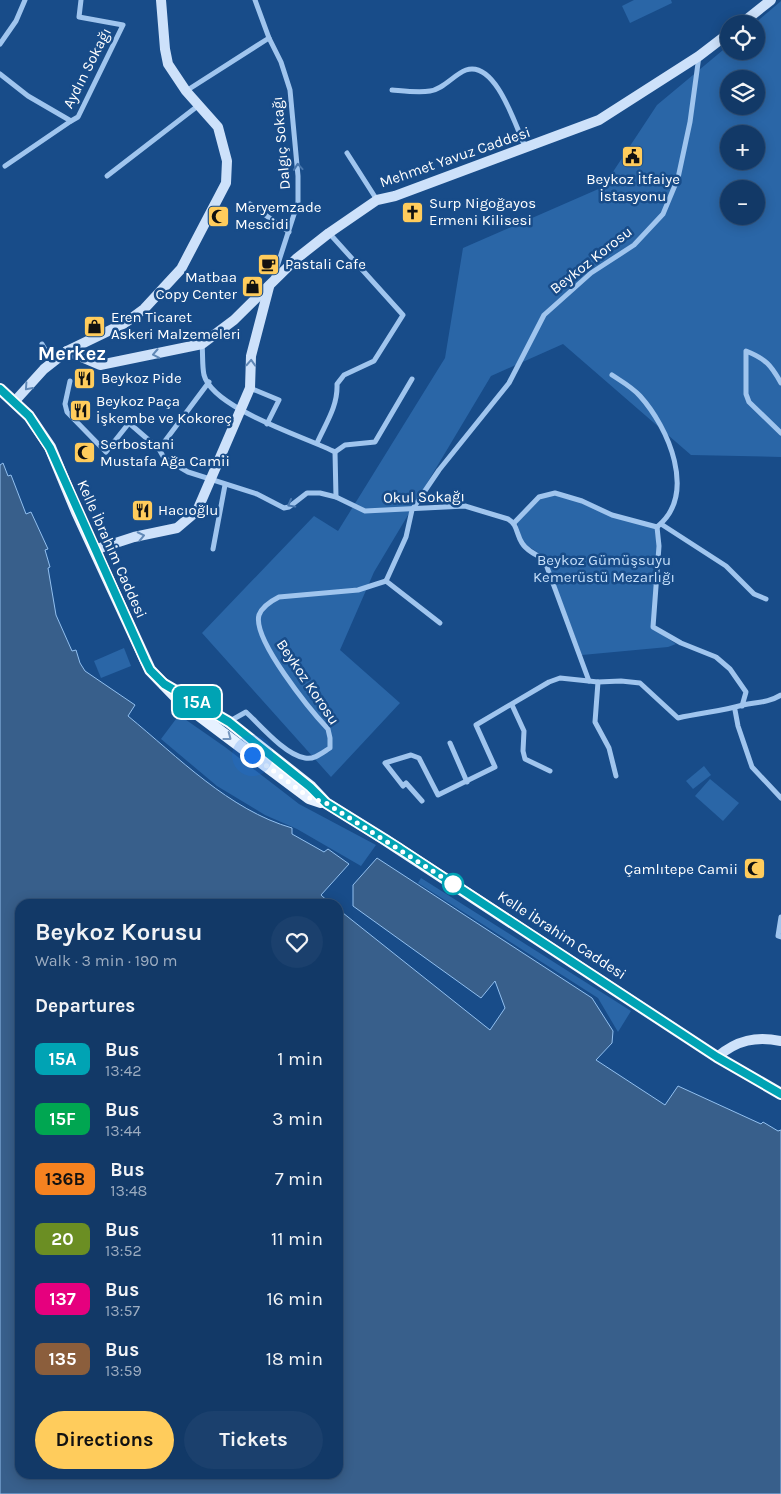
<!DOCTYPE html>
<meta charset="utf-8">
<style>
body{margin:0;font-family:Karla,sans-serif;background:#1b406d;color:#f1f3f6;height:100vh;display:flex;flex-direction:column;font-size:19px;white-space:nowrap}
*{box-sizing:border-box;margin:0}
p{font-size:16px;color:#9cacc0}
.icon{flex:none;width:28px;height:28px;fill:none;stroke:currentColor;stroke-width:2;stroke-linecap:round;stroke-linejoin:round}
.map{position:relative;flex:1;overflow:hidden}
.panel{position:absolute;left:15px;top:899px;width:328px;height:580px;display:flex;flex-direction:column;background:#123967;border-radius:15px;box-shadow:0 2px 12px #0003,0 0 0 1px #31537b}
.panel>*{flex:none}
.badge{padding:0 10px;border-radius:8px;font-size:18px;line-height:32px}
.controls{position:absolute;left:720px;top:15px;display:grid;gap:10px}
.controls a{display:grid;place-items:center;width:45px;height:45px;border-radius:50%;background:#123967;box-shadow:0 2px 12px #0003,0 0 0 1px #31537b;font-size:25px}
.you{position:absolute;width:25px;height:25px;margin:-12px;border:4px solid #fff;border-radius:50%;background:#1a73e8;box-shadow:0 0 0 8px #1a73e833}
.map>.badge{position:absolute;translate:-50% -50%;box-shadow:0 0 0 2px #fff}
h2{padding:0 20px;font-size:19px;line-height:45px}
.round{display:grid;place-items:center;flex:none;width:52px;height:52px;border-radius:26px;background:#1b406d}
.summary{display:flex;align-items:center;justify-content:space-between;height:85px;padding:0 20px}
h1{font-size:24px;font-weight:700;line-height:38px}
.cta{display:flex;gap:10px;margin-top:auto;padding:10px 20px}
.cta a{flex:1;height:58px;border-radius:30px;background:#ffcc5c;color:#111;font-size:20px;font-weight:700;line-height:58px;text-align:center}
.cta a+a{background:#1b406d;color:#f1f3f6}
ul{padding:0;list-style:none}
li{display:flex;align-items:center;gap:15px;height:60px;padding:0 20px}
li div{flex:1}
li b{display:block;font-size:19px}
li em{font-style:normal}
li .badge{min-width:55px;font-weight:700;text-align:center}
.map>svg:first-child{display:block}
.green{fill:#2a66a7;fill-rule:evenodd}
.water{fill:#385f8b;stroke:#92c0f0}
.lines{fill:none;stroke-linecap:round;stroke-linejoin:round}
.street{stroke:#a0c5ee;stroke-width:5}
.secondary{stroke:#cde1fa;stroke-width:10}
.primary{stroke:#e6f1ff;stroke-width:12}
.oneway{stroke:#4876ac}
.oneway2{stroke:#6088b6}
.oneway3{stroke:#7596be}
.line-casing{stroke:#fff;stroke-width:11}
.line{stroke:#00a3b4;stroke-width:8}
.walk{stroke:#fff;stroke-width:5;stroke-dasharray:0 9}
.stop-dot{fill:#fff;stroke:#00a3b4;stroke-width:2.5}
.labels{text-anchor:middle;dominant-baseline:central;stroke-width:5;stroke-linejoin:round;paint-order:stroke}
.street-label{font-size:15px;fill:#fff;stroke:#184c89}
.poi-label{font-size:15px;fill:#fff;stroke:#184c89;text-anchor:start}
.park-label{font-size:15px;fill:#c5dffa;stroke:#184c89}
.district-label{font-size:20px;font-weight:bold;fill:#fff;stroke:#184c89}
</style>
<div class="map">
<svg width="781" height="1494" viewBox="0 0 781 1494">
<rect width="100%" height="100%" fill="#184c89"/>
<g class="green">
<path d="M634,0H671L672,3L630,23L622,6Z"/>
<path d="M781,1V457L691,455L563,344L491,376L374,572L340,650L400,703L331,777L202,633L314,516L338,531L445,358L463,248L603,187L657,105L729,45V51H756V24H754ZM729,79H756V106H729ZM729,134H756V161H729ZM729,189H756V216H729Z"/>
<path d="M555,494L655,528L657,545L652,628L676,644L668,647L582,655L545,557L523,543L517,523L540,498Z"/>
<path d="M124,648L131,666L101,678L94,661Z"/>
<path d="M179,715L225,747L299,804L376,845L361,866L297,829L265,815L217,786L161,739Z"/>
<path d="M704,766L711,775L693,789L686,781Z"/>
<path d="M710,779L739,803L723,821L695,796Z"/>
<path d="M421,878L631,1011L618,1032L598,998L418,883Z"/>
</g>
<path class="water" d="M3,463L8,476L11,475L26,514L31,512L48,549L45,550L50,567L48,568L56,615L72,651L76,650L80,663L85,671L135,705L128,716C178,757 229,810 292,828V834L324,852L328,849L349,864L321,895L331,904H20V1474H338V909L490,1030L505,1008L495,981L481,998L353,906V885L377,858L592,998L613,1031L612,1043L596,1060L665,1105L678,1086L761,1124L763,1122L778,1131L781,1130V1494H0V465Z"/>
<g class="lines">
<g class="street">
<path d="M255,0L269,38L281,62L290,90L298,176V202L274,276"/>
<path d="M0,44L16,21L25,0"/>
<path d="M0,74L28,96L71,121L78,117L123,25L79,17L81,0"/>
<path d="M392,90C404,91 419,93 430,91C444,89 453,75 466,70C496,60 516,127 526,149"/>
<path d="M186,91L269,38"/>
<path d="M347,153L377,200"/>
<path d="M5,166L71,121"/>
<path d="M107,176L199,105"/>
<path d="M250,204L289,232"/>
<path d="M42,344L52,362"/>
<path d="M202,344C203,354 202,366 204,375C213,409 306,437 335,452L336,497"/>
<path d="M612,375C621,381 632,387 640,396C668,427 698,494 657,527"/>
<path d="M70,381L65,404L67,412L106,452L129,423L159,449L164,458L188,472L257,494L284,508L289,507L307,493H320L336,497L365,511L465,506L508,519C518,525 516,534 522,543C526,550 536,555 544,559L589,681"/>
<path d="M781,383C771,365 766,359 746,351V394L749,402L781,433"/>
<path d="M250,388L279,400L267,424"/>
<path d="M317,443C326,423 338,406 337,384L344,375L374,361L403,315L329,233"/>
<path d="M159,449L209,382"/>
<path d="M335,452L345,445L375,442L412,379"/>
<path d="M514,523L539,497L555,493L582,501L612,515L657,527"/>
<path d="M661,524L726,566L754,594L766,599"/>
<path d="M657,527L659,546L653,627L681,643L716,657L730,669L746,692L742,706"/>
<path d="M213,549L225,485"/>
<path d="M386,581L406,537L412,510L439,470L509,383L544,315L591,273L634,245L663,214L678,178L690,122L699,56"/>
<path d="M386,581L440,623"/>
<path d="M598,682L595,722L609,748L616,776"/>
<path d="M512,705L524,731L523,751L525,759L550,771"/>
<path d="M735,710L738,726L752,767L781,798"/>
<path d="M230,721L246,712C260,725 285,755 305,758C314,760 322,753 330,748V738L328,729C311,711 252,639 259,615C262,607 271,601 279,597L358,590L386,581"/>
<path d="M450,743L467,782"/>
<path d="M422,801L406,783L403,786L385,763L411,755L419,758L438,795L495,767L476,725L549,682L560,678L598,682L621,681L640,683L678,718C700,713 722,711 743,705C757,702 768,703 781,695"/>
<path d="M781,917L778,936L781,937"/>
</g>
<g class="secondary">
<path d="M741,24L771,0"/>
<path d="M67,351L100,365L202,344L234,320L296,259L329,233L377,200L395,196L599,120L699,56L729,33"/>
<path d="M15,401L44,369L67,351L125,323L144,309L181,269L226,183L227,161L218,127L186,91L168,64L165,49L161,0"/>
<path d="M94,550L134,537L177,528L197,511L250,388L251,356L269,287"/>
<path d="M717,1057C737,1040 756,1036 781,1041"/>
</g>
<g class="primary">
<path d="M0,389L29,416L50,447L77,512L150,670L180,701L309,798L321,802"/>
<path d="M164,684L229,722L311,787L326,803L384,839L717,1057L781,1094"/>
</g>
</g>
<defs><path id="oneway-chevron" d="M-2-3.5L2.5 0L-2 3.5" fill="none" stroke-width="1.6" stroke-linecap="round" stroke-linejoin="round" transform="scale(1.25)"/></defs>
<g class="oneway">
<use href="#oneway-chevron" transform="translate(298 167) rotate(-95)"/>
<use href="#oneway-chevron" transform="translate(291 504) rotate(151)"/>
</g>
<g class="oneway2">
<use href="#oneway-chevron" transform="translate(156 354) rotate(169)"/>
<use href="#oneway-chevron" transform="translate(251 363) rotate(-87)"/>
<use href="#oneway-chevron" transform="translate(28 387) rotate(132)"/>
<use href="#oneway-chevron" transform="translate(141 536) rotate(-12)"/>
</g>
<use class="oneway3" href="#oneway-chevron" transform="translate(228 737) rotate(37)"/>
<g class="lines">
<defs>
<path id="line" d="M0,389L29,416L50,448L145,660L150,670L164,684L229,722L310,787L326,803L400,849L717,1057L781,1094"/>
</defs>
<use href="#line" class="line-casing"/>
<use href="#line" class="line"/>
<path class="walk" d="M252,755L310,798L326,803L453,884"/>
</g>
<defs>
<symbol id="civic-square" viewBox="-11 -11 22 22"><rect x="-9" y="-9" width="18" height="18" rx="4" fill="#ffcc5c" stroke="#184c89"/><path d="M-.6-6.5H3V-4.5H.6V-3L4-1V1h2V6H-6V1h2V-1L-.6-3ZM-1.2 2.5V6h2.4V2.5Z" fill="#111"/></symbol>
<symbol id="church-square" viewBox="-11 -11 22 22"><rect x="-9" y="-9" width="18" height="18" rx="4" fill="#ffcc5c" stroke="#184c89"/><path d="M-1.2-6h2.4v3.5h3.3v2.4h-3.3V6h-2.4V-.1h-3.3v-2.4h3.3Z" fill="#111"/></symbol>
<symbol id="mosque-square" viewBox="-11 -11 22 22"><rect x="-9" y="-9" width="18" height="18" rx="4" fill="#ffcc5c" stroke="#184c89"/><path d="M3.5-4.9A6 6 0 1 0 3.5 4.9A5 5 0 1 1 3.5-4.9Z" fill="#111"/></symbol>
<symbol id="cafe-square" viewBox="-11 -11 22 22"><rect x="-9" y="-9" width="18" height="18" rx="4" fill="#ffcc5c" stroke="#184c89"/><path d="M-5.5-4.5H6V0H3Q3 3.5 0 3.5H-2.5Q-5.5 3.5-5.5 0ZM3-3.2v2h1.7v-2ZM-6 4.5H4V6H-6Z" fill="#111"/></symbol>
<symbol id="shop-square" viewBox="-11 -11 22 22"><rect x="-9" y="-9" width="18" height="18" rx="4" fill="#ffcc5c" stroke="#184c89"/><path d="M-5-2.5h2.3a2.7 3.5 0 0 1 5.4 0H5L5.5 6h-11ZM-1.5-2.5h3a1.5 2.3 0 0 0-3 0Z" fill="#111"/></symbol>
<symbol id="restaurant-square" viewBox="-11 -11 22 22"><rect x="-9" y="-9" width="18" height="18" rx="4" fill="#ffcc5c" stroke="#184c89"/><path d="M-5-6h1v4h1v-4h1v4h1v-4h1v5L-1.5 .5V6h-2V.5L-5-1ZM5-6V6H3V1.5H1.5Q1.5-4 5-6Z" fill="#111"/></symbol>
</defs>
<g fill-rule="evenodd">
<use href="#civic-square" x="620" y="144" width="25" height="25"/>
<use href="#church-square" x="400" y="200" width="25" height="25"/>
<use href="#mosque-square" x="206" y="204" width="25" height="25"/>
<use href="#cafe-square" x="256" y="252" width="25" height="25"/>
<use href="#shop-square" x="240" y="274" width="25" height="25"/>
<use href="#shop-square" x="82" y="314" width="25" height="25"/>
<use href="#restaurant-square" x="72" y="366" width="25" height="25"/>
<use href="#restaurant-square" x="68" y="398" width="25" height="25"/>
<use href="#mosque-square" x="72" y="440" width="25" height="25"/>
<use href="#restaurant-square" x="130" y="498" width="25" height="25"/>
<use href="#mosque-square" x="742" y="856" width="25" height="25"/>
</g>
<circle class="stop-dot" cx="453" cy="884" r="10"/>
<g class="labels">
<g class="street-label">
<text transform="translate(87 68) rotate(-63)">Aydın Sokağı</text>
<text transform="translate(281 143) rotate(-95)">Dalgıç Sokağı</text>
<text transform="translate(455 157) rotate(-19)">Mehmet Yavuz Caddesi</text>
<text transform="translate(591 260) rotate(-38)">Beykoz Korosu</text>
<text transform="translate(424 497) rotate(-1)">Okul Sokağı</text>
<text transform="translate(112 549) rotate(66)">Kelle İbrahim Caddesi</text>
<text transform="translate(308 682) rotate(56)">Beykoz Korosu</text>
<text transform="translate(562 935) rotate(33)">Kelle İbrahim Caddesi</text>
</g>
<g class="poi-label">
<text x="633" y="179" text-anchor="middle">Beykoz İtfaiye<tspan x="633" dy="17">İstasyonu</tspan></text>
<text x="429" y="203">Surp Nigoğayos<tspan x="429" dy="17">Ermeni Kilisesi</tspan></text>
<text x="235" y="207">Meryemzade<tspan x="235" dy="17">Mescidi</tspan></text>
<text x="285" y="264">Pastali Cafe</text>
<text x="237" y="277" text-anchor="end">Matbaa<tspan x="237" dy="17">Copy Center</tspan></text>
<text x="111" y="317">Eren Ticaret<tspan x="111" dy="17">Askeri Malzemeleri</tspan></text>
<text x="101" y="378">Beykoz Pide</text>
<text x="96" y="401">Beykoz Paça<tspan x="96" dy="17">İşkembe ve Kokoreç</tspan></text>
<text x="100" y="444">Serbostani<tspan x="100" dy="17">Mustafa Ağa Camii</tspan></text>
<text x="158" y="510">Hacıoğlu</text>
<text x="738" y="869" text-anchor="end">Çamlıtepe Camii</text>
</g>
<g class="park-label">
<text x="604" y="560">Beykoz Gümüşsuyu<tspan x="604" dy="17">Kemerüstü Mezarlığı</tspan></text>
</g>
<g class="district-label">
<text x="72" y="353">Merkez</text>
</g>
</g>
</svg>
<div class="controls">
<a><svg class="icon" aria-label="locate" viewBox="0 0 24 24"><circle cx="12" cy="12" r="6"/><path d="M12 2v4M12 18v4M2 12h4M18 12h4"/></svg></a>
<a><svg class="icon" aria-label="layers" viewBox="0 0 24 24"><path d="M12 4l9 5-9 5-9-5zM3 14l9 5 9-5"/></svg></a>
<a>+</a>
<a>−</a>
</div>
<div class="you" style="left:252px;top:755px"></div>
<b class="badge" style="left:197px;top:702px;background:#00a3b4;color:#fff">15A</b>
<section class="panel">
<div class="summary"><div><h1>Beykoz Korusu</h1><p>Walk · 3 min · 190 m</p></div><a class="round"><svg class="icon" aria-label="heart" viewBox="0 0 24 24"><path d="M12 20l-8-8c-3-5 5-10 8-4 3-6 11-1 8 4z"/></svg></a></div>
<h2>Departures</h2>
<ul>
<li><span class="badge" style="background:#00a3b4;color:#fff">15A</span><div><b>Bus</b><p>13:42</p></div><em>1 min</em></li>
<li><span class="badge" style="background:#00a651;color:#fff">15F</span><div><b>Bus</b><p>13:44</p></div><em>3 min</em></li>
<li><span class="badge" style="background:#f58220;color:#111">136B</span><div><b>Bus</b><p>13:48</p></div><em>7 min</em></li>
<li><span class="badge" style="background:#6b8e23;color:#fff">20</span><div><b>Bus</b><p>13:52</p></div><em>11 min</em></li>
<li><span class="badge" style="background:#e6007e;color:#fff">137</span><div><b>Bus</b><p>13:57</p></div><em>16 min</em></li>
<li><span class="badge" style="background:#8b5e3c;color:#fff">135</span><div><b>Bus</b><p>13:59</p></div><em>18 min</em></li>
</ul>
<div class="cta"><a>Directions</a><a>Tickets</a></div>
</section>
</div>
